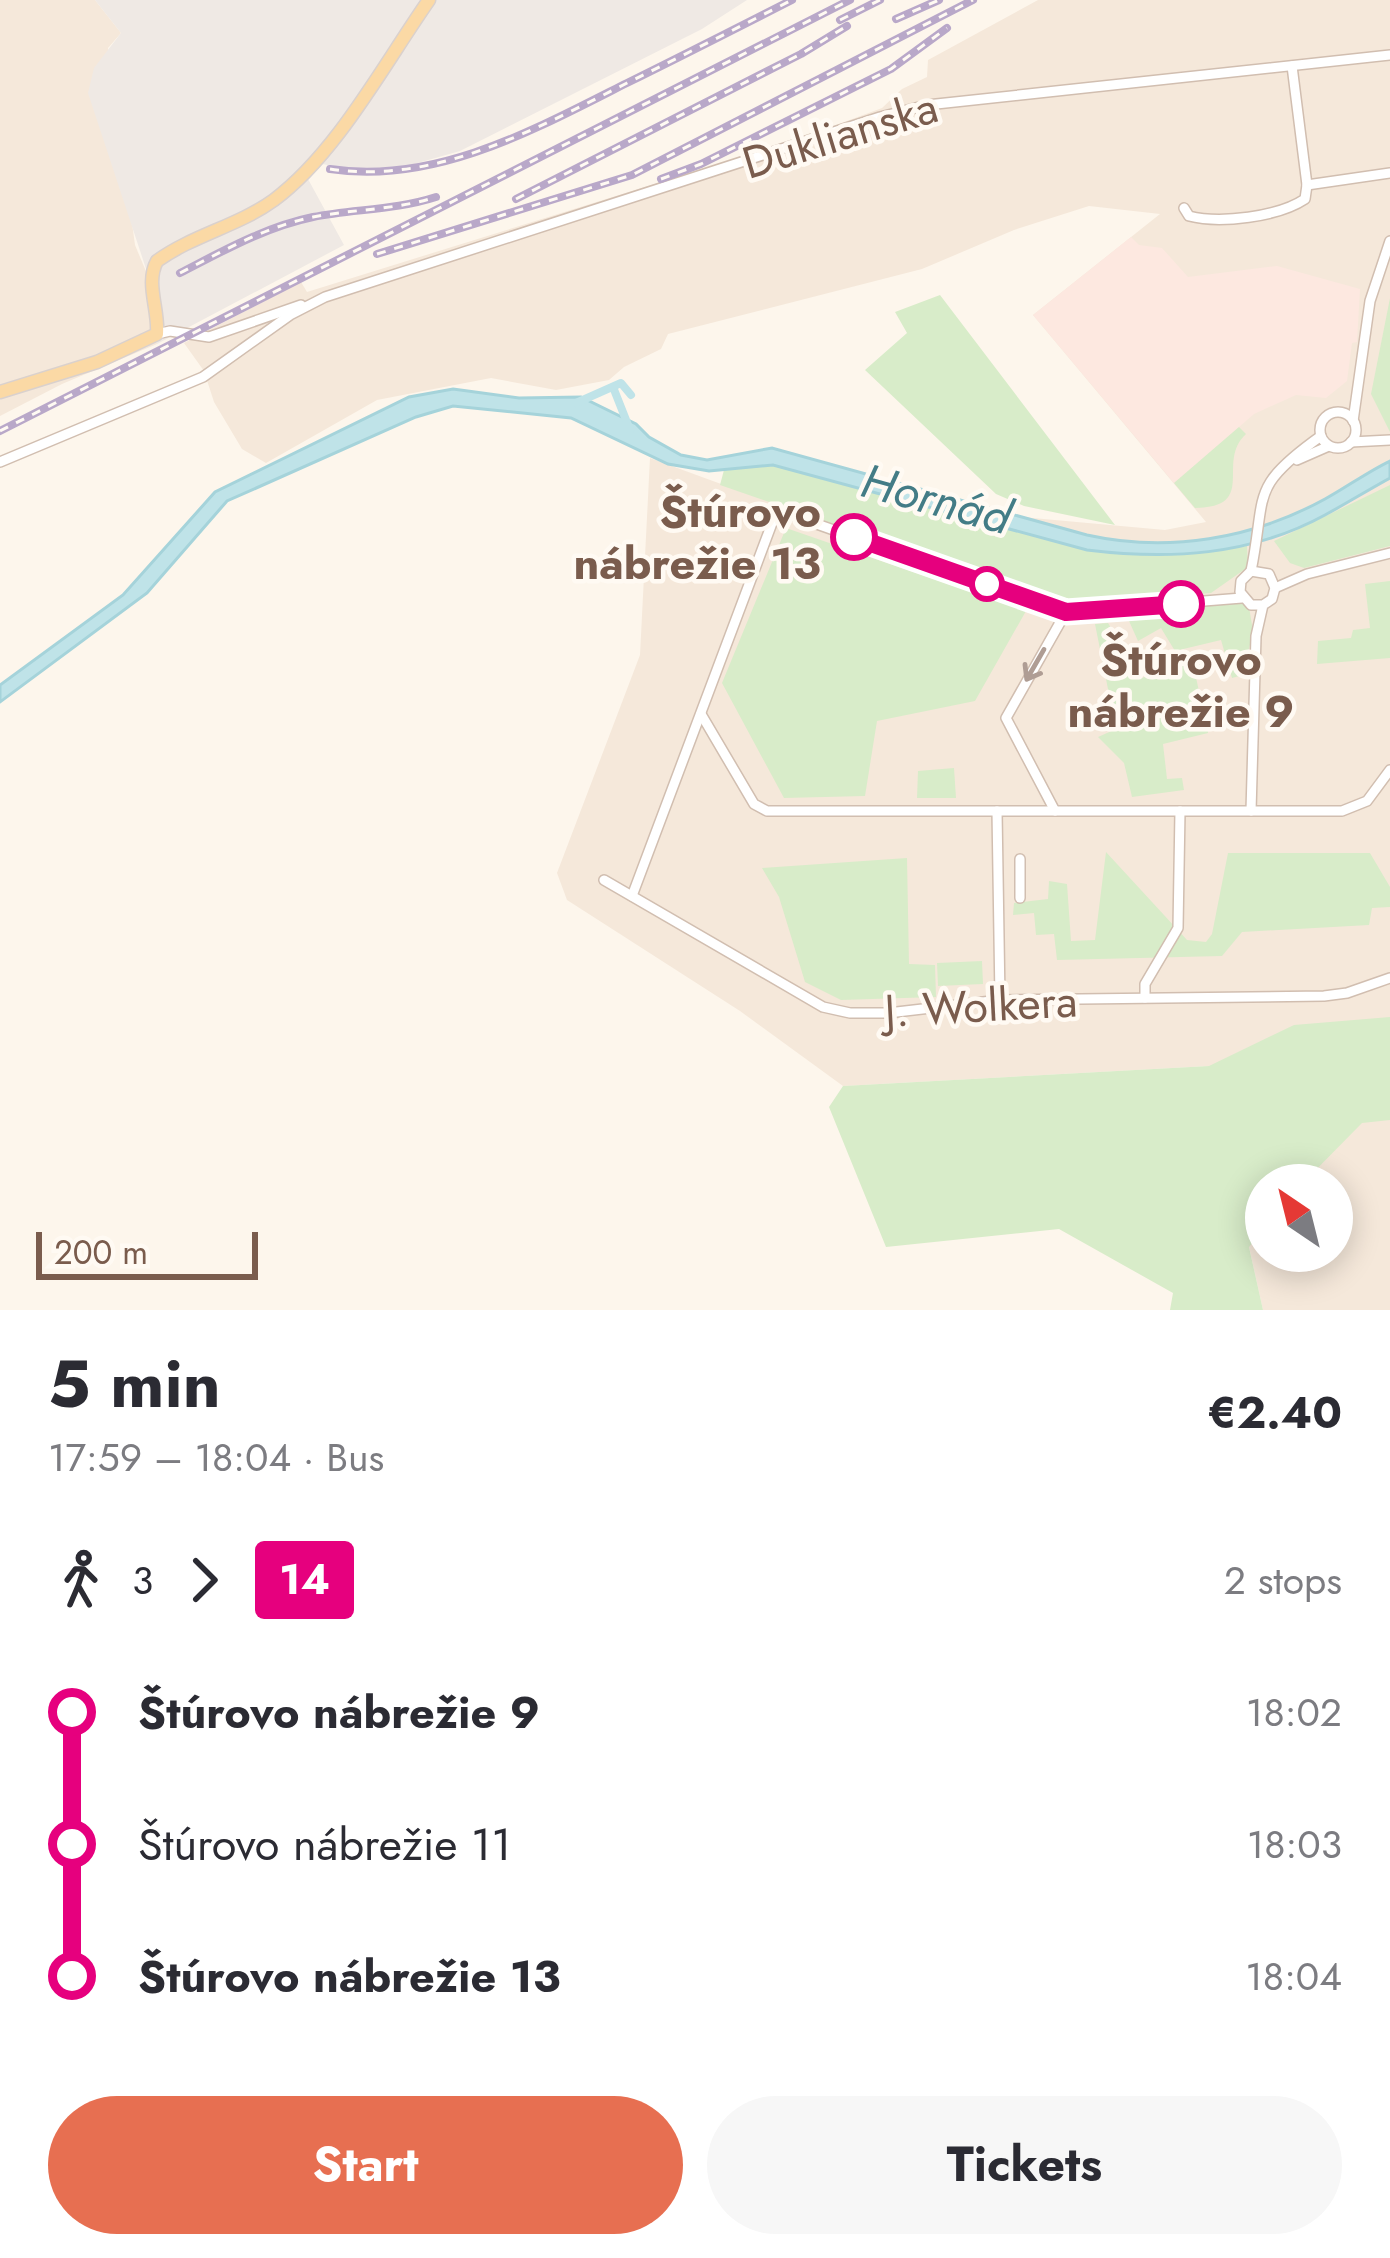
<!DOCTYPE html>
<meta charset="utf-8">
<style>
body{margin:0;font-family:Jost,sans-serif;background:#f7f7f7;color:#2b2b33;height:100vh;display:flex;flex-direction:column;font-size:45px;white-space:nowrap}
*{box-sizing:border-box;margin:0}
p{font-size:39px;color:#7c7c81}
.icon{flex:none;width:66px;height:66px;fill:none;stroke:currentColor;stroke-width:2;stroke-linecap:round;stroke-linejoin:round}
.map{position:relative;height:1310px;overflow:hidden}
.details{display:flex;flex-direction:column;background:#fff;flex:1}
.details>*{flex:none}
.badge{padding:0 24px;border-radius:9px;font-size:42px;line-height:78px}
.needle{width:78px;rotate:325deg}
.tools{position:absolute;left:1245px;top:1164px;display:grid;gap:24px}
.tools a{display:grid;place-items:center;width:108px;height:108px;border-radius:50%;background:#fff;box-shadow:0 6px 30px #0003;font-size:60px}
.scale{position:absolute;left:36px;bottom:30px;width:222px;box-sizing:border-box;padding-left:12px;border:6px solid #7a5c4d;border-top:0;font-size:33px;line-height:42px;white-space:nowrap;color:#7a5c4d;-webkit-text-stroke:9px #fffaf3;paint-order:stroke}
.map>.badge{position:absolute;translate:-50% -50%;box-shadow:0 0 0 6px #fff}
.legs{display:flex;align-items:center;gap:18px;height:132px;padding:0 48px;font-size:39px}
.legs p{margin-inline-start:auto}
.overview{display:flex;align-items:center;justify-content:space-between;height:204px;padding:0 48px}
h1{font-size:66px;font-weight:700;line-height:90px}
.cta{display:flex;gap:24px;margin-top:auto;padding:24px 48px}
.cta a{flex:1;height:138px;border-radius:72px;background:#e76f51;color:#fff;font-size:48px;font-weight:700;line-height:138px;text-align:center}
.cta a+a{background:#f7f7f7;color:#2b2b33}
ul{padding:0 48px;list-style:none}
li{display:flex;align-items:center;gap:42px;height:132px;font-size:45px}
li i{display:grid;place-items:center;width:18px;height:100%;margin:0 15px;background:currentColor}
li i::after{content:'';width:30px;height:30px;margin:-15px;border:9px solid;border-radius:50%;background:#fff}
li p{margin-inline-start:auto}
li:first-child i{background:linear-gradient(#0000 50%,currentColor 0)}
li:last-child i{background:linear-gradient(currentColor 50%,#0000 0)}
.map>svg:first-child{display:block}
.residential{fill:#f5e8da;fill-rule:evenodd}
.commercial{fill:#fde8e0}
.industrial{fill:#efe9e4}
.green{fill:#d8ecc9}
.water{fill:#bfe3e8;stroke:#a5d3da;stroke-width:3}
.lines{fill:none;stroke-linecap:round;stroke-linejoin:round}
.canal{stroke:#bfe3e8;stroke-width:8}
.minor-casing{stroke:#d1beb0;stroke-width:12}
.major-casing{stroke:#dad1cd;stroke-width:15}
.minor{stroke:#fff;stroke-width:9}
.major{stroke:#fbd9a5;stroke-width:12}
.rail-casing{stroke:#b9a8c9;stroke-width:8}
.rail{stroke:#fffaf3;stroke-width:3;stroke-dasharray:9;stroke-linecap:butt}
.oneway{stroke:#af9d94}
.line-1-casing{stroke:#fff;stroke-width:27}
.line-1{stroke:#e6007e;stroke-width:18}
.stop-1-dot{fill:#fff;stroke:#e6007e;stroke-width:6}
.labels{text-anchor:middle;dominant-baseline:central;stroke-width:9;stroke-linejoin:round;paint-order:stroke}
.street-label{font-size:45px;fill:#7a5c4d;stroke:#fffaf3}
.stop-label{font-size:45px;font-weight:bold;fill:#7a5c4d;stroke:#fffaf3;text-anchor:end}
.water-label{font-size:48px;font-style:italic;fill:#437c86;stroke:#fffaf3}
</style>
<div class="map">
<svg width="1390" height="1310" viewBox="0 0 1390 1310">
<rect width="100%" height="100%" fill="#fdf6ec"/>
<g class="residential">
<path d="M0,0H95L121,33L108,48L135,245L150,281L157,344L62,384L0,416Z"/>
<path d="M1038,0H1390V1310H1263L1209,1066L843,1086L740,1011L567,900L557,873L640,655L650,458L743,492L1165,530L1206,522L1033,315L1160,214L1089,206L1014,230L922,269L668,334L661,349L624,367L609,380L556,390L491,378L377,400L266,463L242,449L214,402L204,371L184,343L301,282L307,292L793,141L882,108L902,89L927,77L928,60ZM1266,1185H1332V1251H1266Z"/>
</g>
<path class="commercial" d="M1131,237L1139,245L1162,248L1188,277L1277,266L1360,289L1357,342L1352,343L1347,381L1326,398L1296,395L1254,414L1174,483L1033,315Z"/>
<path class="industrial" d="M95,0H747L702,29L460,151L407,166L357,170L322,164L308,179L344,245L157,344L150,281L88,93L94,68L121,33Z"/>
<g class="green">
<path d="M940,295L1115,525L1024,506L996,494L865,370L907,333L895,312Z"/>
<path d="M1390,298V432L1371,394Z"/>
<path d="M1239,427L1246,434C1215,462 1259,507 1195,508L1174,483Z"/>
<path d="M757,465H773L1087,550C1143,557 1192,555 1247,546L1248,567L1211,593L1068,605L720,485L724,470Z"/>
<path d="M1390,485V546L1304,568L1290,563L1274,541Z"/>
<path d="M786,528L1026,611L975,701L877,721L865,796L784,798L722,683Z"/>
<path d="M1390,581V658L1317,664L1318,641L1351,638L1353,630L1370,628L1365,584Z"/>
<path d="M1240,602L1249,607L1253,631L1243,675L1232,678L1221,640L1175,651L1161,628L1138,641L1125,612Z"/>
<path d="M1108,623L1142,678L1191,654L1203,710L1207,712L1208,733L1163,744L1167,779L1182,778L1184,790L1132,797L1124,763L1098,737L1116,729L1095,624Z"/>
<path d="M954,768L956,798H917L918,771Z"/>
<path d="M1106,852L1187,940L1206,942L1212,934L1228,853H1370L1390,887V907L1372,908L1369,925L1242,932L1222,956L1057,960L1054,934L1036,935L1034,913L1013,915L1014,903L1048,899L1049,881L1067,884L1071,941L1095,940Z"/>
<path d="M907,858L909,964L935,965L936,997L841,1000L805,982L779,897L762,868Z"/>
<path d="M982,961L983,984L938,986L937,963Z"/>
<path d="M1390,1017V1120L1362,1123L1301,1185H1266V1227L1249,1247L1263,1310H1170L1173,1293L1059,1229L886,1247L829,1107L843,1086L1209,1066L1294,1025Z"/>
</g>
<path class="water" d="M453,389L519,398L581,397L636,424L649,437L681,455L707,460L772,448L1087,535C1168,553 1252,539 1325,499C1347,487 1367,472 1390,461V478C1368,490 1347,503 1325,515C1250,556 1169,560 1087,550L773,465L709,471L668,464L571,418L453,406L416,417L227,501L147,593L0,702V685L123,595L215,492L409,397Z"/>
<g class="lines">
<g class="canal">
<path d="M613,387L630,430"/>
<path d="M576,403L621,383L631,395"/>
</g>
<defs>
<g id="minor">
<path d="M1307,185L1390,173"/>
<path d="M1184,208L1189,216C1220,224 1278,217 1305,199L1307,185L1292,66"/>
<path d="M157,334L170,331L209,337L301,305"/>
<circle cx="1338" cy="430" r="18"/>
<path d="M1353,421L1370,301L1390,241"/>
<path d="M1351,442L1390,440"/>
<path d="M1297,460L1329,446"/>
<path d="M0,462L203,377L290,315L325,297L880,117L927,105L1390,55"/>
<path d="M1251,571C1267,493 1248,488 1321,436"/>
<path d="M1275,588L1307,574L1390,553"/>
<path d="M701,714L754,804L767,811H1342L1367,801L1390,770"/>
<path d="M997,811L1000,1000"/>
<path d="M1055,811L1006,718L1066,612"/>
<path d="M1251,811L1256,636L1263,605L1272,599L1275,588L1269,574L1251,571L1241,581L1240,592L1251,605H1263"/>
<path d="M1020,859V898"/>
<path d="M604,880L823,1007L850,1013H888L1000,1000L1324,996L1347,993L1390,978"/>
<path d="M632,896L777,510L1066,612L1242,598"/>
<path d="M1145,998V984L1178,928L1180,811"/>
</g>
<path id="major" d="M0,392L97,362L157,334C159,309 145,283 157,261C193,235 238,226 274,200C337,153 384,64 429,0"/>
</defs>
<use href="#minor" class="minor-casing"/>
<use href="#major" class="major-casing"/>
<use href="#minor" class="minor"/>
<use href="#major" class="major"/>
<defs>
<g id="rail">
<path d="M896,19L939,0"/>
<path d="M840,20L880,0"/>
<path d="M330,169C435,185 536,129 627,83C682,56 737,28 792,0"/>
<path d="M661,179L701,164L891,69L947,28"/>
<path d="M516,199L801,54L847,26"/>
<path d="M377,254L632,175L973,0"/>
<path d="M180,273C223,251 265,227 313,217C354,209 396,210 436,197"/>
<path d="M0,431L850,0"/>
</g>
</defs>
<use href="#rail" class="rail-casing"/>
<use href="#rail" class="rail"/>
</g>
<defs><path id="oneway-shaft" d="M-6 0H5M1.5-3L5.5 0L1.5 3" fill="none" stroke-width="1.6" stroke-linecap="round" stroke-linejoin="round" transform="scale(3)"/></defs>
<use class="oneway" href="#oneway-shaft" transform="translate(1035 665) rotate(120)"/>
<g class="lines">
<defs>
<path id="line-1" d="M854,537L1066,612L1181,604"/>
</defs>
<use href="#line-1" class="line-1-casing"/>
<use href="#line-1" class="line-1"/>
</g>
<g class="stop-1-dot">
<circle cx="854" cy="537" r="21"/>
<circle cx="987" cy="584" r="15"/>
<circle cx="1181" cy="604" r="21"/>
</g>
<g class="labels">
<g class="street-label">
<text transform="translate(840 135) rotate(-17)">Duklianska</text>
<text transform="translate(981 1006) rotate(-3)">J. Wolkera</text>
</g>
<g class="stop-label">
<text x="821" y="511">Štúrovo<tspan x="821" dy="52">nábrežie 13</tspan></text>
<text x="1181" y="659" text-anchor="middle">Štúrovo<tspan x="1181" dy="52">nábrežie 9</tspan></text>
</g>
<g class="water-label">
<text transform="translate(936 499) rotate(15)">Hornád</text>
</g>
</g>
</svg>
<div class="tools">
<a><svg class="needle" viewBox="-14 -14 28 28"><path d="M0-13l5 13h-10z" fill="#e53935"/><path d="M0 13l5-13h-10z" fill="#7c7c81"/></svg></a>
</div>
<div class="scale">200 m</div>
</div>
<section class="details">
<div class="overview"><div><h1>5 min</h1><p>17:59 – 18:04 · Bus</p></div><b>€2.40</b></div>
<div class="legs"><svg class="icon" aria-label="walk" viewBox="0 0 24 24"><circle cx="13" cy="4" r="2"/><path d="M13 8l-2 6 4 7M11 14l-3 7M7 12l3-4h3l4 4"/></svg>3<svg class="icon" aria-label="forward" viewBox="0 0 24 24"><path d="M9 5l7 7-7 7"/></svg><b class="badge" style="background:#e6007e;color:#fff">14</b><p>2 stops</p></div>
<ul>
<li><i style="color:#e6007e"></i><b>Štúrovo nábrežie 9</b><p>18:02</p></li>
<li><i style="color:#e6007e"></i><span>Štúrovo nábrežie 11</span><p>18:03</p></li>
<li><i style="color:#e6007e"></i><b>Štúrovo nábrežie 13</b><p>18:04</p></li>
</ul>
<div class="cta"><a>Start</a><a>Tickets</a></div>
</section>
